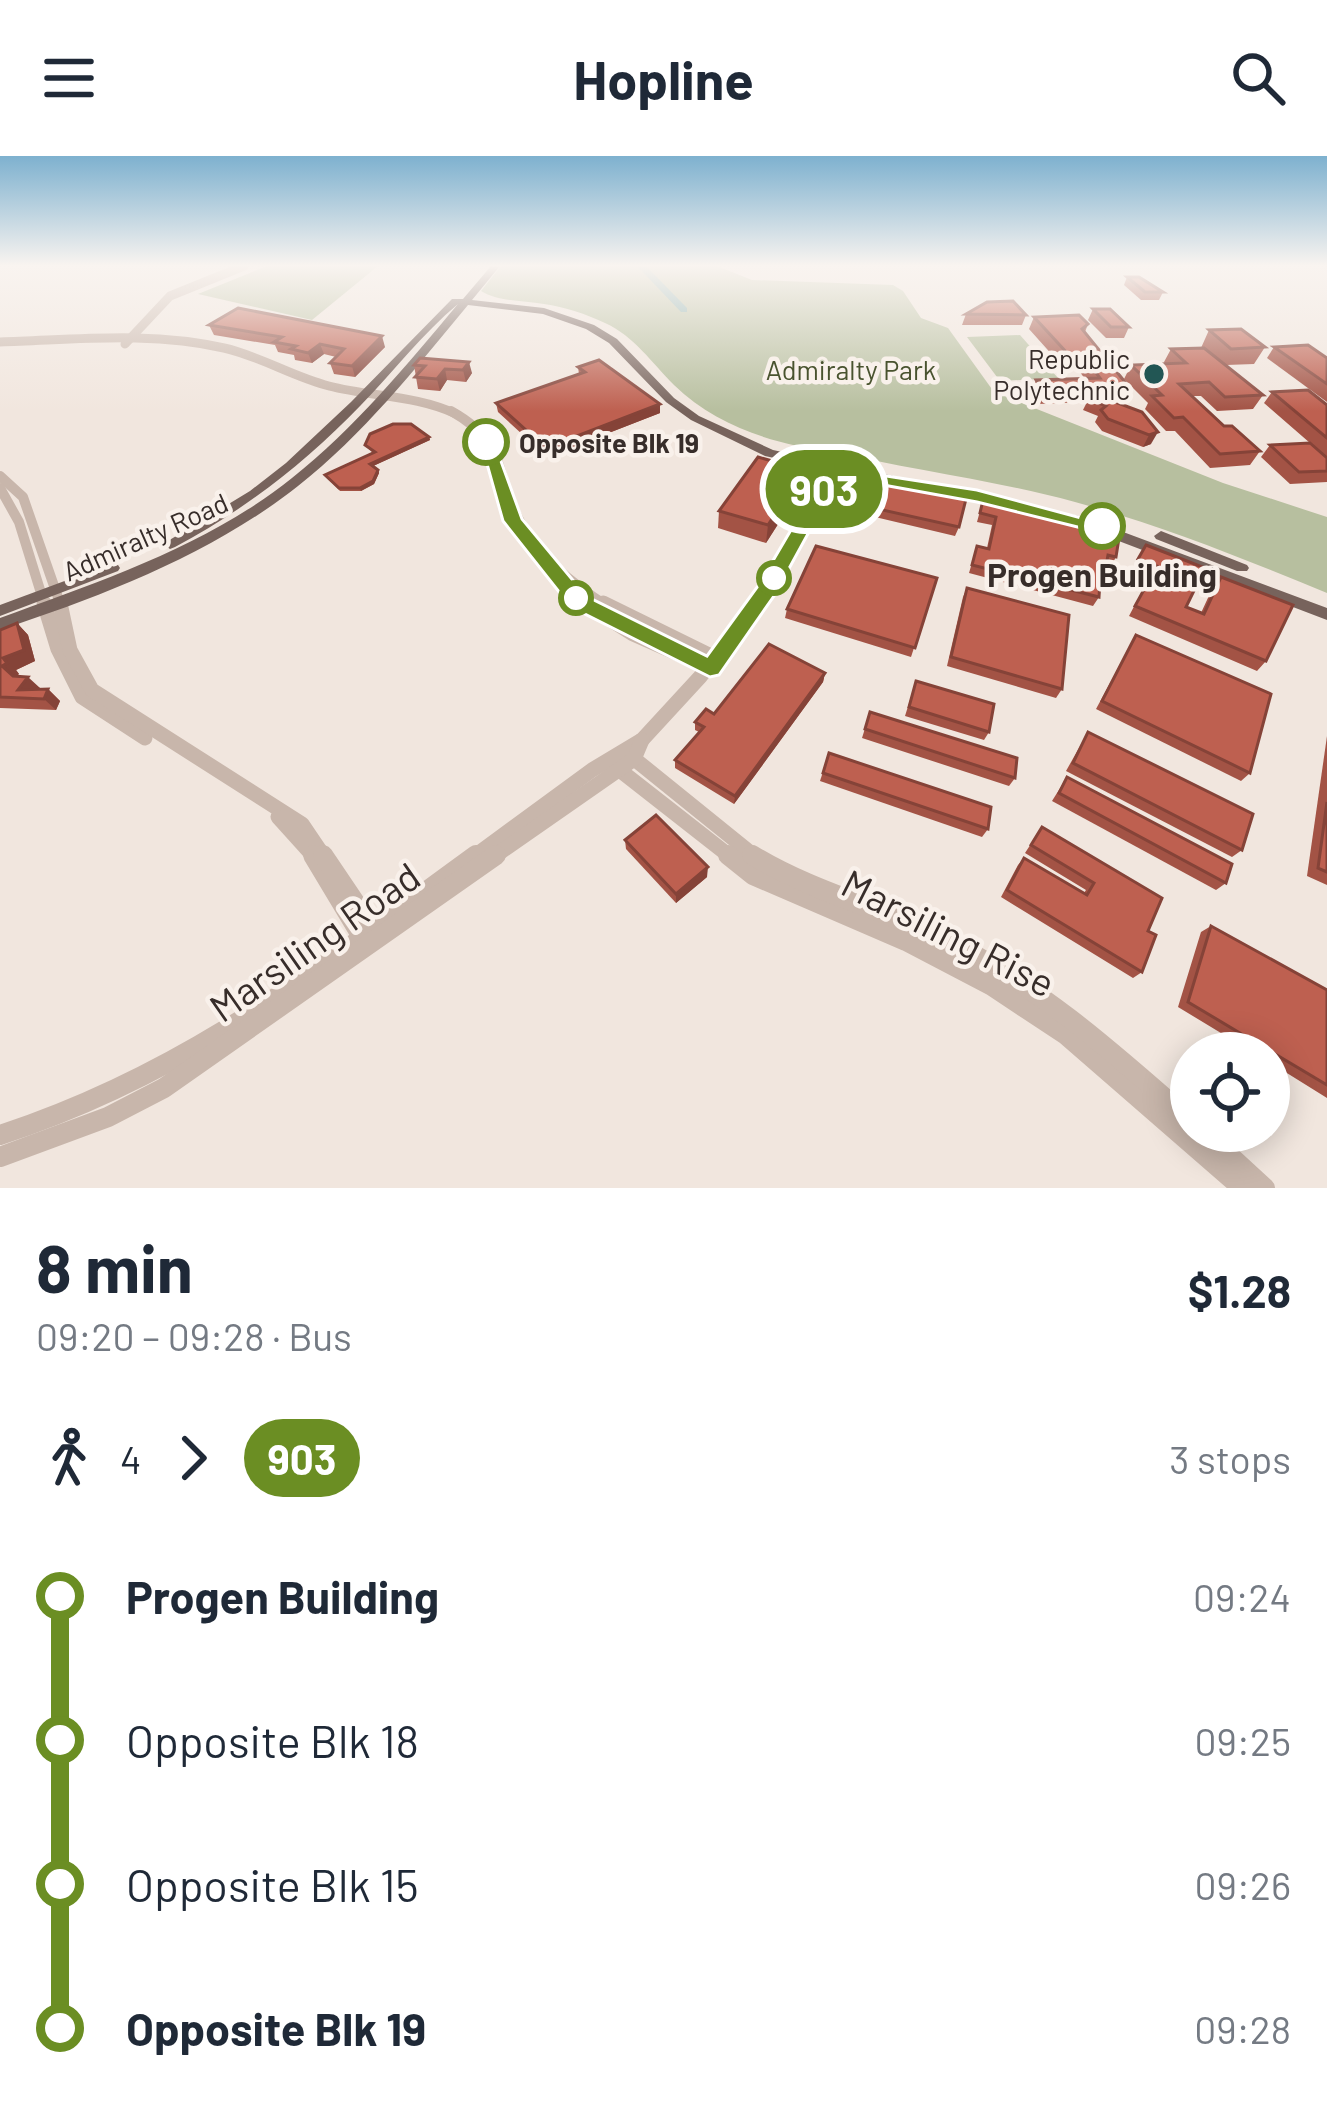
<!DOCTYPE html>
<meta charset="utf-8">
<style>
body{margin:0;font-family:Barlow,sans-serif;background:#f6f6f7;color:#1f2937;height:100vh;display:flex;flex-direction:column;font-size:45px;white-space:nowrap}
*{box-sizing:border-box;margin:0}
p{font-size:39px;color:#747a83}
.icon{flex:none;width:66px;height:66px;fill:none;stroke:currentColor;stroke-width:2;stroke-linecap:round;stroke-linejoin:round}
.map{position:relative;height:1032px;overflow:hidden}
.side{display:flex;flex-direction:column;background:#fff;flex:1}
.side>*{flex:none}
.badge{padding:0 24px;border-radius:39px;font-size:42px;line-height:78px}
.controls{position:absolute;left:1170px;top:876px;display:grid;gap:24px}
.controls a{display:grid;place-items:center;width:120px;height:120px;border-radius:50%;background:#fff;box-shadow:0 6px 30px #0003;font-size:60px}
.map>.badge{position:absolute;translate:-50% -50%;box-shadow:0 0 0 6px #fff}
.legs{display:flex;align-items:center;gap:18px;height:132px;padding:0 36px;font-size:39px}
.legs p{margin-inline-start:auto}
.summary{display:flex;align-items:center;justify-content:space-between;height:204px;padding:0 36px}
h1{font-size:66px;font-weight:700;line-height:90px}
ul{padding:0 36px;list-style:none}
li{display:flex;align-items:center;gap:42px;height:144px;font-size:45px}
li i{display:grid;place-items:center;width:18px;height:100%;margin:0 15px;background:currentColor}
li i::after{content:'';width:30px;height:30px;margin:-15px;border:9px solid;border-radius:50%;background:#fff}
li p{margin-inline-start:auto}
li:first-child i{background:linear-gradient(#0000 50%,currentColor 0)}
li:last-child i{background:linear-gradient(currentColor 50%,#0000 0)}
header{display:flex;justify-content:space-between;align-items:center;height:156px;padding:0 36px;background:#fff;font-size:54px;font-weight:700}
.map>svg:first-child{display:block}
.green{fill:#b7bf9f}
.lines{fill:none;stroke-linecap:round;stroke-linejoin:round}
.river{fill:#7facaa;fill-rule:evenodd}
.minor-far3{stroke:#c8b6ab;stroke-width:9}
.minor-far2{stroke:#c8b6ab;stroke-width:10}
.minor-far1{stroke:#c8b6ab;stroke-width:15}
.minor{stroke:#c8b6ab;stroke-width:20}
.major{fill:#77635c;fill-rule:evenodd}
.wall{fill:#a35345}
.shaded-wall{fill:#854338}
.building{fill:#be6050;stroke:#854338;stroke-width:3}
.line-1{fill:#6b8e23;stroke:#fff;stroke-width:3}
.poi-dot{fill:#225654;stroke:#f9f1eb;stroke-width:4.5}
.stop-1-dot{fill:#fff;stroke:#6b8e23;stroke-width:6}
.labels{text-anchor:middle;dominant-baseline:central;stroke-width:9;stroke-linejoin:round;paint-order:stroke}
.far-poi-label{font-size:27px;fill:#372d2a;stroke:#f9f1eb;text-anchor:end}
.far-park-label{font-size:27px;fill:#49532f;stroke:#f9f1eb}
.far-stop-label{font-size:27px;font-weight:bold;fill:#372d2a;stroke:#f9f1eb;text-anchor:start}
.far-street-label{font-size:27px;fill:#372d2a;stroke:#f9f1eb}
.stop-label{font-size:33px;font-weight:bold;fill:#372d2a;stroke:#f9f1eb}
.near-street-label{font-size:39px;fill:#372d2a;stroke:#f9f1eb}
</style>
<header><svg class="icon" aria-label="menu" viewBox="0 0 24 24"><path d="M4 6h16M4 12h16M4 18h16"/></svg>Hopline<svg class="icon" aria-label="search" viewBox="0 0 24 24"><circle cx="10" cy="10" r="6"/><path d="M15 15l6 6"/></svg></header>
<div class="map">
<svg width="1327" height="1032" viewBox="0 0 1327 1032">
<rect width="100%" height="100%" fill="#f1e6de"/>
<g class="green">
<path d="M267,110H378L312,164L198,138Z"/>
<path d="M501,110H717L752,124L893,129L903,135L921,162L948,172L994,236L1223,327L1327,361V437C1244,403 1161,369 1075,346C994,324 911,314 830,295C777,289 717,271 674,229C652,207 634,180 605,167C586,158 565,151 544,148C523,144 499,146 481,135Z"/>
<path d="M1020,179L1058,222L1000,225L967,181Z"/>
</g>
<g class="lines">
<path class="river" d="M637,110H646L687,152V156H681Z"/>
<g class="minor-far3">
<path d="M0,186C74,184 150,175 224,192C260,200 293,221 329,230C371,241 416,239 456,258"/>
<path d="M125,188L170,140L244,110"/>
</g>
<g class="minor-far2">
<path d="M451,255C508,287 493,314 519,364C540,402 572,428 607,450"/>
<path d="M0,320L23,341L61,450"/>
<path d="M0,332L19,366L45,450"/>
<path d="M565,430L588,450"/>
<path d="M754,450L838,307"/>
</g>
<g class="minor-far1">
<path d="M44,447L58,493L82,541L145,582"/>
<path d="M60,447L70,494L92,534L302,668L325,702"/>
<path d="M584,447L633,478L710,512"/>
<path d="M603,447L717,503"/>
<path d="M627,597L757,702"/>
<path d="M612,608L732,702"/>
<path d="M278,661L315,702"/>
<path d="M472,702L592,614L642,584L700,521L756,447"/>
<path d="M492,702L634,603L642,584"/>
</g>
<g class="minor">
<path d="M313,699L364,784"/>
<path d="M323,699L377,779"/>
<path d="M728,699L753,719L906,785L992,830L1066,879L1242,1032"/>
<path d="M752,699C811,735 877,751 938,780C1033,825 1113,896 1191,965"/>
<path d="M1203,975L1265,1032"/>
<path d="M0,979C187,918 319,813 476,699"/>
<path d="M0,1001L108,961L164,932L496,699"/>
</g>
<g class="major">
<path d="M491,110H500L472,144L544,152L594,169L617,183L674,242L699,260L773,294L1083,361L1327,452V464L1074,368L765,300L691,264L666,246L609,187L586,173L543,158L468,149C415,213 363,279 298,330C212,398 103,440 0,474V462C101,425 207,390 292,322C355,272 406,210 458,148C423,177 393,216 361,249C305,307 246,353 175,391L170,393L163,388L250,335L286,307L351,246L452,143H463Z"/>
<path d="M1161,375L1247,409L1249,412L1247,415H1237L1156,383L1154,380Z"/>
<path d="M113,407L118,409L120,412L118,415L0,460V449Z"/>
</g>
</g>
<g class="wall">
<path d="M1127,121L1163,136L1159,144H1141L1124,129Z"/>
<path d="M1093,153L1129,171L1124,182H1106L1088,164Z"/>
<path d="M966,158L1026,159L1022,169H962Z"/>
<path d="M1034,161L1088,168L1085,176L1129,231L1122,244L1113,245L1142,256L1151,288L1143,291L1102,275L1095,266L1098,260L1083,254L1087,246L1037,248L1030,238L1036,224L1085,223L1077,212H1064L1029,173Z"/>
<path d="M209,169L385,191L355,221L334,218L330,207L336,201L324,198L312,207L295,204L294,199L278,196L275,189L214,179Z"/>
<path d="M1209,174L1265,191L1254,208L1226,209L1263,239L1253,253L1217,255L1201,240H1192L1224,270L1260,295L1250,309L1210,312L1175,275H1166L1145,253L1148,247L1124,223L1131,209L1165,208L1164,206L1171,193L1201,192Z"/>
<path d="M1274,191L1327,202V246L1267,202Z"/>
<path d="M420,202L472,217L466,226L447,224L440,235L418,233L414,209Z"/>
<path d="M578,211L660,248V257L547,301L498,256L496,247L579,218Z"/>
<path d="M1272,236L1327,249V326L1290,328L1261,301L1270,289L1310,287L1264,247Z"/>
<path d="M429,281L430,284L373,310L379,317L374,328L361,335H340L325,319L373,297L365,289Z"/>
<path d="M804,314L801,332L766,387L718,372L719,355Z"/>
<path d="M860,321L959,371L955,380L875,361L881,345L855,338Z"/>
<path d="M983,344L1116,401L1111,410L1107,409L1101,419L1099,441L1093,450L969,417L977,390L987,392L992,369L977,366Z"/>
<path d="M1146,389L1186,451L1201,457L1213,431L1221,421L1266,505L1257,515L1129,460L1150,420L1132,413Z"/>
<path d="M937,422L911,501L785,462L787,453Z"/>
<path d="M967,432L1062,533L1056,542L947,510L963,441Z"/>
<path d="M17,467L28,479L35,505L16,514L19,518L16,520L40,532L39,533H48L60,545L56,554L0,552V474Z"/>
<path d="M1136,479L1250,617L1241,625L1096,553Z"/>
<path d="M825,517L823,526L734,648L675,612V604L699,576L695,574V566Z"/>
<path d="M916,525L989,576L984,584L905,560Z"/>
<path d="M870,556L1015,622L1009,630L862,582Z"/>
<path d="M1088,576L1242,694L1232,701L1066,615Z"/>
<path d="M1327,580V729L1307,720Z"/>
<path d="M829,597L988,673L982,681L820,625Z"/>
<path d="M1067,621L1226,727L1216,734L1052,645Z"/>
<path d="M1042,671L1148,775L1142,816L1133,822L1001,741L1018,709L1024,702L1084,737L1086,734L1025,697Z"/>
<path d="M625,684L707,721L676,747L626,693Z"/>
<path d="M1211,770L1327,834V942L1269,906V897H1254L1178,851L1201,776Z"/>
</g>
<g class="shaded-wall">
<path d="M382,180L385,191L355,221L352,210Z"/>
<path d="M320,188L324,198L312,207L308,197Z"/>
<path d="M469,206L472,217L466,226L463,214Z"/>
<path d="M445,213L447,224L440,235L437,223Z"/>
<path d="M660,248V257L547,301L546,292Z"/>
<path d="M1158,276L1151,288L1143,291L1149,279Z"/>
<path d="M429,281L430,284L371,311L370,308Z"/>
<path d="M378,314L379,317L374,328L361,335L360,332Z"/>
<path d="M804,314L801,332L766,387L768,369Z"/>
<path d="M17,467L28,479L35,505L16,514L19,518L15,521H28L40,532L32,542L18,534L2,510Z"/>
<path d="M825,517L823,526L734,648L735,640Z"/>
<path d="M48,533L60,545L56,554L44,543Z"/>
<path d="M708,711L707,721L676,747V738Z"/>
</g>
<g class="building">
<path d="M1127,121H1139L1163,136H1145Z"/>
<path d="M1013,145L1026,159L966,158L987,146Z"/>
<path d="M238,152L382,180L352,210L330,207L344,193L320,188L308,197L291,193L296,190L274,186L282,181L209,169Z"/>
<path d="M1093,153H1110L1129,171H1111Z"/>
<path d="M1079,159L1088,168L1082,173L1129,231L1043,235L1036,224L1100,222L1083,199H1069L1034,161Z"/>
<path d="M1241,173L1265,191L1231,193L1209,174Z"/>
<path d="M1308,189L1327,202V228L1274,191Z"/>
<path d="M1204,192L1263,239L1225,241L1209,226L1179,228L1224,270H1232L1260,295L1220,298L1183,261L1174,262L1152,240L1162,239L1131,209L1186,207L1171,193Z"/>
<path d="M420,202L469,206L463,214L445,213L437,223L415,221L425,210L414,209Z"/>
<path d="M599,204L660,248L546,292L496,247L585,216L578,211Z"/>
<path d="M1308,234L1327,249V282L1272,236Z"/>
<path d="M1091,237L1142,256L1158,276L1149,279L1108,263L1101,254L1106,250L1089,243Z"/>
<path d="M393,268H411L429,281L370,308L378,314L373,325L360,332H339L325,319L375,296L365,289L370,278Z"/>
<path d="M1310,287L1327,302V315L1299,316L1270,289Z"/>
<path d="M758,301L804,314L768,369L719,355Z"/>
<path d="M860,321L966,343L959,371L878,353L884,336L857,330Z"/>
<path d="M983,344L1119,382L1116,401L1108,399L1106,410L1101,409L1099,441L972,409L977,390L989,393L996,361L980,357Z"/>
<path d="M1146,389L1205,412L1186,451L1204,458L1221,421L1293,449L1266,505L1135,450L1157,410L1138,403Z"/>
<path d="M816,390L937,422L915,492L787,453Z"/>
<path d="M967,432L1069,459L1062,533L951,501Z"/>
<path d="M17,467L24,494L3,502L7,507L2,510L13,520L28,521L18,534L48,533L44,543L0,541V474Z"/>
<path d="M1136,479L1271,538L1250,617L1102,545Z"/>
<path d="M769,488L825,517L735,640L675,604L704,571L695,566L706,553L714,558Z"/>
<path d="M916,525L994,548L989,576L909,551Z"/>
<path d="M870,556L1017,602L1015,622L865,573Z"/>
<path d="M1088,576L1253,658L1242,694L1073,607Z"/>
<path d="M829,597L991,651L988,673L823,617Z"/>
<path d="M1067,621L1232,708L1226,727L1059,637Z"/>
<path d="M1327,646V716L1318,712Z"/>
<path d="M656,659L708,711L676,738L625,684Z"/>
<path d="M1042,671L1162,742L1148,775L1156,779L1142,816L1007,734L1024,702L1087,739L1094,727L1031,689Z"/>
<path d="M1211,770L1327,834V929L1188,846Z"/>
</g>
<linearGradient id="sky" x2="0" y2="1"><stop stop-color="#7eb1cf"/><stop offset="0.43" stop-color="#f9f4f0"/><stop offset="1" stop-color="#f9f4f0" stop-opacity="0"/></linearGradient>
<rect width="1327" height="255" fill="url(#sky)"/>
<path class="line-1" d="M480,283L494,286L522,363L586,440L707,500L758,430L828,311L977,334L1111,370L1102,377L977,346L839,321L774,440L719,519L710,521L571,451L503,365Z"/>
<circle class="poi-dot" cx="1154" cy="218" r="12"/>
<g class="stop-1-dot">
<circle cx="486" cy="286" r="21"/>
<circle cx="1102" cy="370" r="21"/>
<circle cx="774" cy="422" r="15"/>
<circle cx="576" cy="442" r="15"/>
</g>
<g class="labels">
<g class="far-poi-label">
<text x="1130" y="202">Republic<tspan x="1130" dy="31">Polytechnic</tspan></text>
</g>
<g class="far-park-label">
<text x="851" y="213">Admiralty Park</text>
</g>
<g class="far-stop-label">
<text x="519" y="286">Opposite Blk 19</text>
</g>
<g class="far-street-label">
<text transform="translate(145 380) rotate(-24)">Admiralty Road</text>
</g>
<g class="stop-label">
<text x="1102" y="418">Progen Building</text>
</g>
<g class="near-street-label">
<text transform="translate(949 776) rotate(27)">Marsiling Rise</text>
<text transform="translate(314 785) rotate(-35)">Marsiling Road</text>
</g>
</g>
</svg>
<div class="controls">
<a><svg class="icon" aria-label="locate" viewBox="0 0 24 24"><circle cx="12" cy="12" r="6"/><path d="M12 2v4M12 18v4M2 12h4M18 12h4"/></svg></a>
</div>
<b class="badge" style="left:824px;top:333px;background:#6b8e23;color:#fff">903</b>
</div>
<section class="side">
<div class="summary"><div><h1>8 min</h1><p>09:20 – 09:28 · Bus</p></div><b>$1.28</b></div>
<div class="legs"><svg class="icon" aria-label="walk" viewBox="0 0 24 24"><circle cx="13" cy="4" r="2"/><path d="M13 8l-2 6 4 7M11 14l-3 7M7 12l3-4h3l4 4"/></svg>4<svg class="icon" aria-label="forward" viewBox="0 0 24 24"><path d="M9 5l7 7-7 7"/></svg><b class="badge" style="background:#6b8e23;color:#fff">903</b><p>3 stops</p></div>
<ul>
<li><i style="color:#6b8e23"></i><b>Progen Building</b><p>09:24</p></li>
<li><i style="color:#6b8e23"></i><span>Opposite Blk 18</span><p>09:25</p></li>
<li><i style="color:#6b8e23"></i><span>Opposite Blk 15</span><p>09:26</p></li>
<li><i style="color:#6b8e23"></i><b>Opposite Blk 19</b><p>09:28</p></li>
</ul>
</section>
